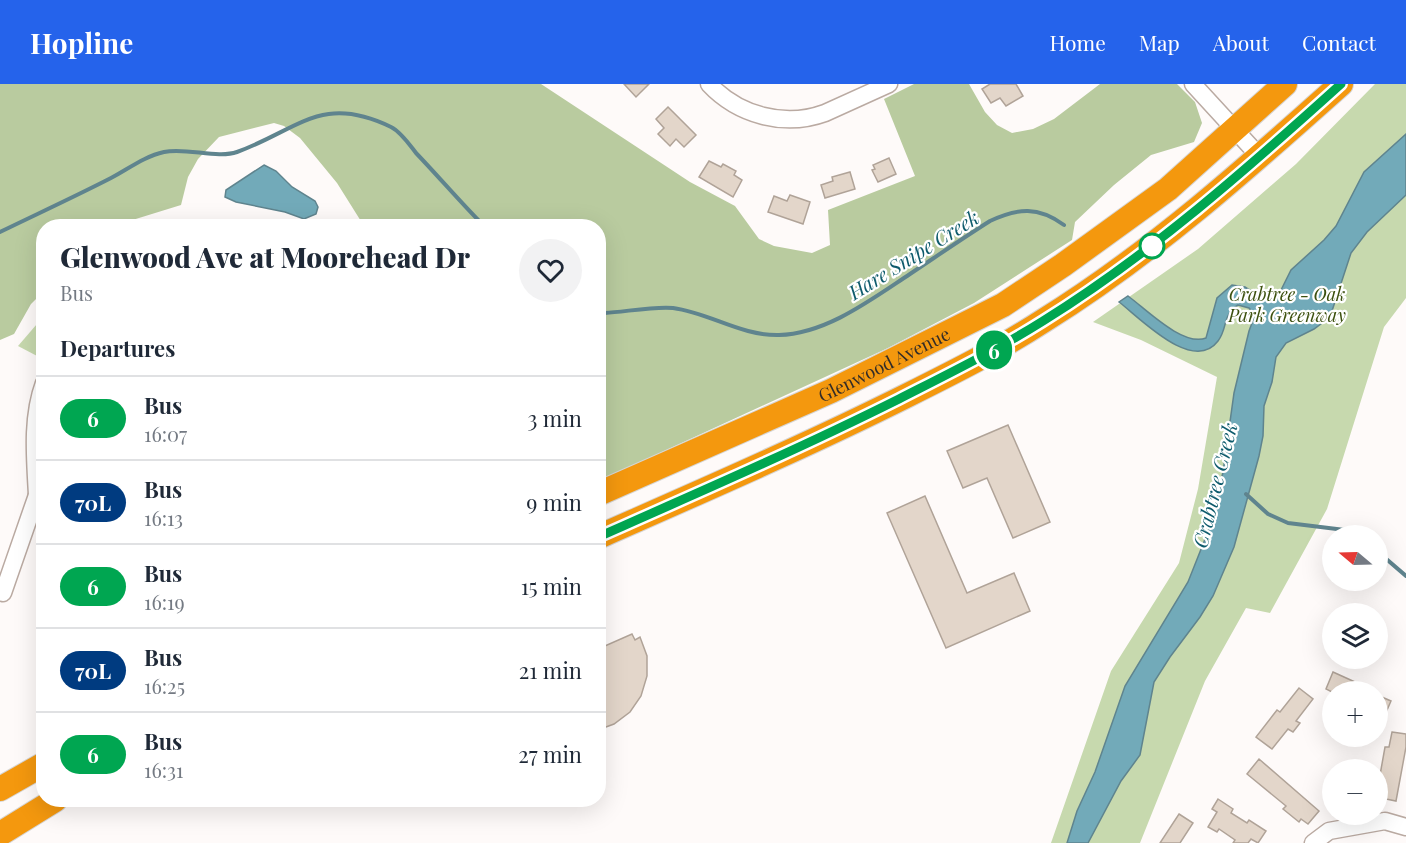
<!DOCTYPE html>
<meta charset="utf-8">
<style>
body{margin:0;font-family:"Playfair Display",serif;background:#f2f2f3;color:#1f2937;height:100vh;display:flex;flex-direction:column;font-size:22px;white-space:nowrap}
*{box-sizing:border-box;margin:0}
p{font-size:20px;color:#747a83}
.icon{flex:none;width:33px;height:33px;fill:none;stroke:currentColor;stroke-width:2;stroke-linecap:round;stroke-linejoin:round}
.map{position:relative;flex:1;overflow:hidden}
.side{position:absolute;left:36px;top:135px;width:570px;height:588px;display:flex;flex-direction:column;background:#fff;border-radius:24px;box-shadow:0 6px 24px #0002}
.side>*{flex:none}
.badge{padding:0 12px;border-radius:20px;font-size:21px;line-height:39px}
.needle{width:39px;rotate:289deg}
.controls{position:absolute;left:1322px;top:441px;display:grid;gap:12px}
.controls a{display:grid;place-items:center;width:66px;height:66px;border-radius:50%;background:#fff;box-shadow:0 6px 24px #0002;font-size:30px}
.map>.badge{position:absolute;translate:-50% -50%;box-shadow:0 0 0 3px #fff}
h2{padding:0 24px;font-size:22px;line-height:54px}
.round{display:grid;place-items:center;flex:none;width:63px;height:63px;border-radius:32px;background:#f2f2f3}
.summary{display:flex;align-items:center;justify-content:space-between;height:102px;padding:0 24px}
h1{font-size:28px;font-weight:800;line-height:45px}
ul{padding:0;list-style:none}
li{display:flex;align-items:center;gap:18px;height:84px;padding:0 24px;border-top:2px solid #e0e1e3}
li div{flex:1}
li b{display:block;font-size:22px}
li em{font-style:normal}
li .badge{min-width:66px;font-weight:700;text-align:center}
header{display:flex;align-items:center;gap:36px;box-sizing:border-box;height:84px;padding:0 30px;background:#2563eb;color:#fff}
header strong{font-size:28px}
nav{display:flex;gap:33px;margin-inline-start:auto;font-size:21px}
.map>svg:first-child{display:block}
.green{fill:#c7d9ae}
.forest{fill:#b9cb9f}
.water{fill:#72aab9;stroke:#5f848e;stroke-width:1.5}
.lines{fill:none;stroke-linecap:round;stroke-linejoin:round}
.stream{stroke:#5f848e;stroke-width:4}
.building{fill:#e3d6ca;stroke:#b0a398;stroke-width:1.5}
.minor-casing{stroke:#baaaa2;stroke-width:19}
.highway-casing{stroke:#d6d5d4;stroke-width:26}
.minor{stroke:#fff;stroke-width:16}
.highway{stroke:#f4980e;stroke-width:24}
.line-casing{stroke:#fff;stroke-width:14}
.line{stroke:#00a651;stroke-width:9}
.stop-dot{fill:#fff;stroke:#00a651;stroke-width:3}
.labels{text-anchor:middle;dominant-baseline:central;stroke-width:4.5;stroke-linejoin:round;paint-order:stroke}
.park-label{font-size:18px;font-style:italic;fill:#3c500e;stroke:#fff}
.street-label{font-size:18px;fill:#322c28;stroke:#fff}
.water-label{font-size:20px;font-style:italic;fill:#0e5b6c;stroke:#fff}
</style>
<header>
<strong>Hopline</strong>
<nav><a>Home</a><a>Map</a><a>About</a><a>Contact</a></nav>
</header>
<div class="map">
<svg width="1406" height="759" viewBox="0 0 1406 759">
<rect width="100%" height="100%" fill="#fefaf9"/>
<g class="green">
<path d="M1375,0H1406V214L1384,243L1327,425L1270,529L1246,524L1205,597L1140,759H1051L1111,587L1179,479L1198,405L1217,293L1141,256L1093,238L1198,165L1296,80Z"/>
<path d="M43,233V265L39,273L18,262Z"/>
</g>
<path class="forest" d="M0,0H541L690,98L735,122L759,155L774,162L812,169L830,161L828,126L915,92L884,15L914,0H969L985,28L997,41L1012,49L1033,45L1054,35L1100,0H1177L1195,18L1202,39L1194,58L1151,71L1114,101L1075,138L1072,156L974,219L888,264L599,397L598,142H364L337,99L300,54L284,42L274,39L219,53L198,75L188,93L181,121L126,138L120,142H44L43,208L31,220L14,250L0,256Z"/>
<g class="water">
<path d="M1406,50V111L1367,148L1351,169L1330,233L1314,245L1286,259L1276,273L1272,298L1264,322L1263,352L1259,372L1234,463L1213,512L1200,533L1170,573L1154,598L1140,671L1121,697L1088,759H1067L1077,727L1095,688L1125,602L1188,498L1211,440L1223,388L1234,309L1249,247L1255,231L1249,224L1238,221C1222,231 1228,244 1218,257C1193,290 1140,234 1119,218L1128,212C1146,225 1183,263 1206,254L1217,214L1232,201L1245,203L1259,212H1271L1281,206L1291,186L1324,156L1336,142L1364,88Z"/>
<path d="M264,81L276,87L292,103L315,117L318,123L316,130L304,135L285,128L236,118L225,113L226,106Z"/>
</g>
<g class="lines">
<g class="stream">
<path d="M0,148C37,130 74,113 111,94C128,85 145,72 164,68C186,63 217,75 237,68C298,46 321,9 391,43C401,48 409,60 416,69C439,93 461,119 484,142"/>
<path d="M598,228L605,229C624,228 655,222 673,224C710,229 741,252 779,251C826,250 872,215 910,190C937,172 963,154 990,137C1018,124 1038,122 1064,141"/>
<path d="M1246,410L1268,430L1288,439L1353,447L1359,452"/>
<path d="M1377,467L1406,492"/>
</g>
</g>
<g class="building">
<path d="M624,0H649L636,13Z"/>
<path d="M990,0H1016L1023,12L1006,22L1000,14L991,19L982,5Z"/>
<path d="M668,23L696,51L684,63L676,55L670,62L658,50L664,44L656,35Z"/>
<path d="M889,74L896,90L878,98L872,86L875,85L873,81Z"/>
<path d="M709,77L721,83L723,80L736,87L734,91L742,96L733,113L699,93Z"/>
<path d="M850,88L855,105L825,114L821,101L833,97L832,93Z"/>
<path d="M790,111L810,118L803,140L768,128L774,112L787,117Z"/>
<path d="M1008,341L1050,438L1013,454L987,394L963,404L947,367Z"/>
<path d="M925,412L967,509L1014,489L1030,527L946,564L887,429Z"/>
<path d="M632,550L635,556L640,553L647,572V592L641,612L630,628L614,640L598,646V565Z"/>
<path d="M1333,588L1377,608H1332L1326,605Z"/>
<path d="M1299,604L1313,615L1296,637L1300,639L1293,648L1288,645L1272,665L1256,653L1277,626L1280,628Z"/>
<path d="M1377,611L1391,617L1377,649Z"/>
<path d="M1392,648L1406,650V663L1396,717L1381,714L1382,709L1377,708L1385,663H1389Z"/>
<path d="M1259,675L1319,727L1308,740L1301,735L1299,738L1283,725L1286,722L1247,690Z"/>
<path d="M1218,715L1233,725L1231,729L1247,739L1249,736L1266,747L1258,759L1251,755L1248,759H1233L1235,756L1219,745L1217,748L1208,743L1217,728L1212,725Z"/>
<path d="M1179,730L1193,739L1180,759H1160Z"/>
</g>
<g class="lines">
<defs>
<g id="minor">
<path d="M709,0C738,31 784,44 825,29L889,0"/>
<path d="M1193,0L1260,73"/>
<path d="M44,299C31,334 35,374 37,411H44"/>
<path d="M3,509L37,411"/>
<path d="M1313,759L1329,747L1385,737L1406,743"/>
</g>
<g id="highway">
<path id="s1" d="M598,410L831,307L1003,221L1063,181L1168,105L1285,0"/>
<path d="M598,453C702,407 806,362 908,311C954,288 1000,265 1043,237C1151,170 1246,85 1341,0"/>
<path d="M0,705L44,680"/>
<path d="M0,750L55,716"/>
</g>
</defs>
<use href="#minor" class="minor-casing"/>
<use href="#highway" class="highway-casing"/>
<use href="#minor" class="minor"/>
<use href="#highway" class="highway"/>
</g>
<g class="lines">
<defs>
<path id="line" d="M598,453C700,408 801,364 899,315C948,290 997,266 1043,237C1151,170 1247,85 1341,0"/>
</defs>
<use href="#line" class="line-casing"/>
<use href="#line" class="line"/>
</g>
<circle class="stop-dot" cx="1152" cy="162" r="12"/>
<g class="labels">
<g class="park-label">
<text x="1287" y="210">Crabtree - Oak<tspan x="1287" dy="21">Park Greenway</tspan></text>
</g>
<g class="street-label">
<text stroke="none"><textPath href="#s1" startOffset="314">Glenwood Avenue</textPath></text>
</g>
<g class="water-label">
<text transform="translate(913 170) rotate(-32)">Hare Snipe Creek</text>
<text transform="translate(1214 401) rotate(-76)">Crabtree Creek</text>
</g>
</g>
</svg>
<div class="controls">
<a><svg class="needle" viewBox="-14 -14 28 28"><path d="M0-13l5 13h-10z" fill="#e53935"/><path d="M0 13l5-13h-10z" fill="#747a83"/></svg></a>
<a><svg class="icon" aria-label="layers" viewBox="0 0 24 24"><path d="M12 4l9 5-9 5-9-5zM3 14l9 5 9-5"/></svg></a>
<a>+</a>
<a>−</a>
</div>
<b class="badge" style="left:994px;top:266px;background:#00a651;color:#fff">6</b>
<section class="side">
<div class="summary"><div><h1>Glenwood Ave at Moorehead Dr</h1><p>Bus</p></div><a class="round"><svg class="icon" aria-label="heart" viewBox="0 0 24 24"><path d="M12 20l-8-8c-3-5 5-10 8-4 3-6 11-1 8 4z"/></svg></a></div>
<h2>Departures</h2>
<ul>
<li><span class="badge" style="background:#00a651;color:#fff">6</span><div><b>Bus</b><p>16:07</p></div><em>3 min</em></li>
<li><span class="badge" style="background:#003b80;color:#fff">70L</span><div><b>Bus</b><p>16:13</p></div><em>9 min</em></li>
<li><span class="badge" style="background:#00a651;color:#fff">6</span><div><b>Bus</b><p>16:19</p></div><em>15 min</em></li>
<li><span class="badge" style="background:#003b80;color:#fff">70L</span><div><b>Bus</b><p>16:25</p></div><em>21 min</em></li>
<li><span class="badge" style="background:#00a651;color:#fff">6</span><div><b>Bus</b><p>16:31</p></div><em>27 min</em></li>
</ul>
</section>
</div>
